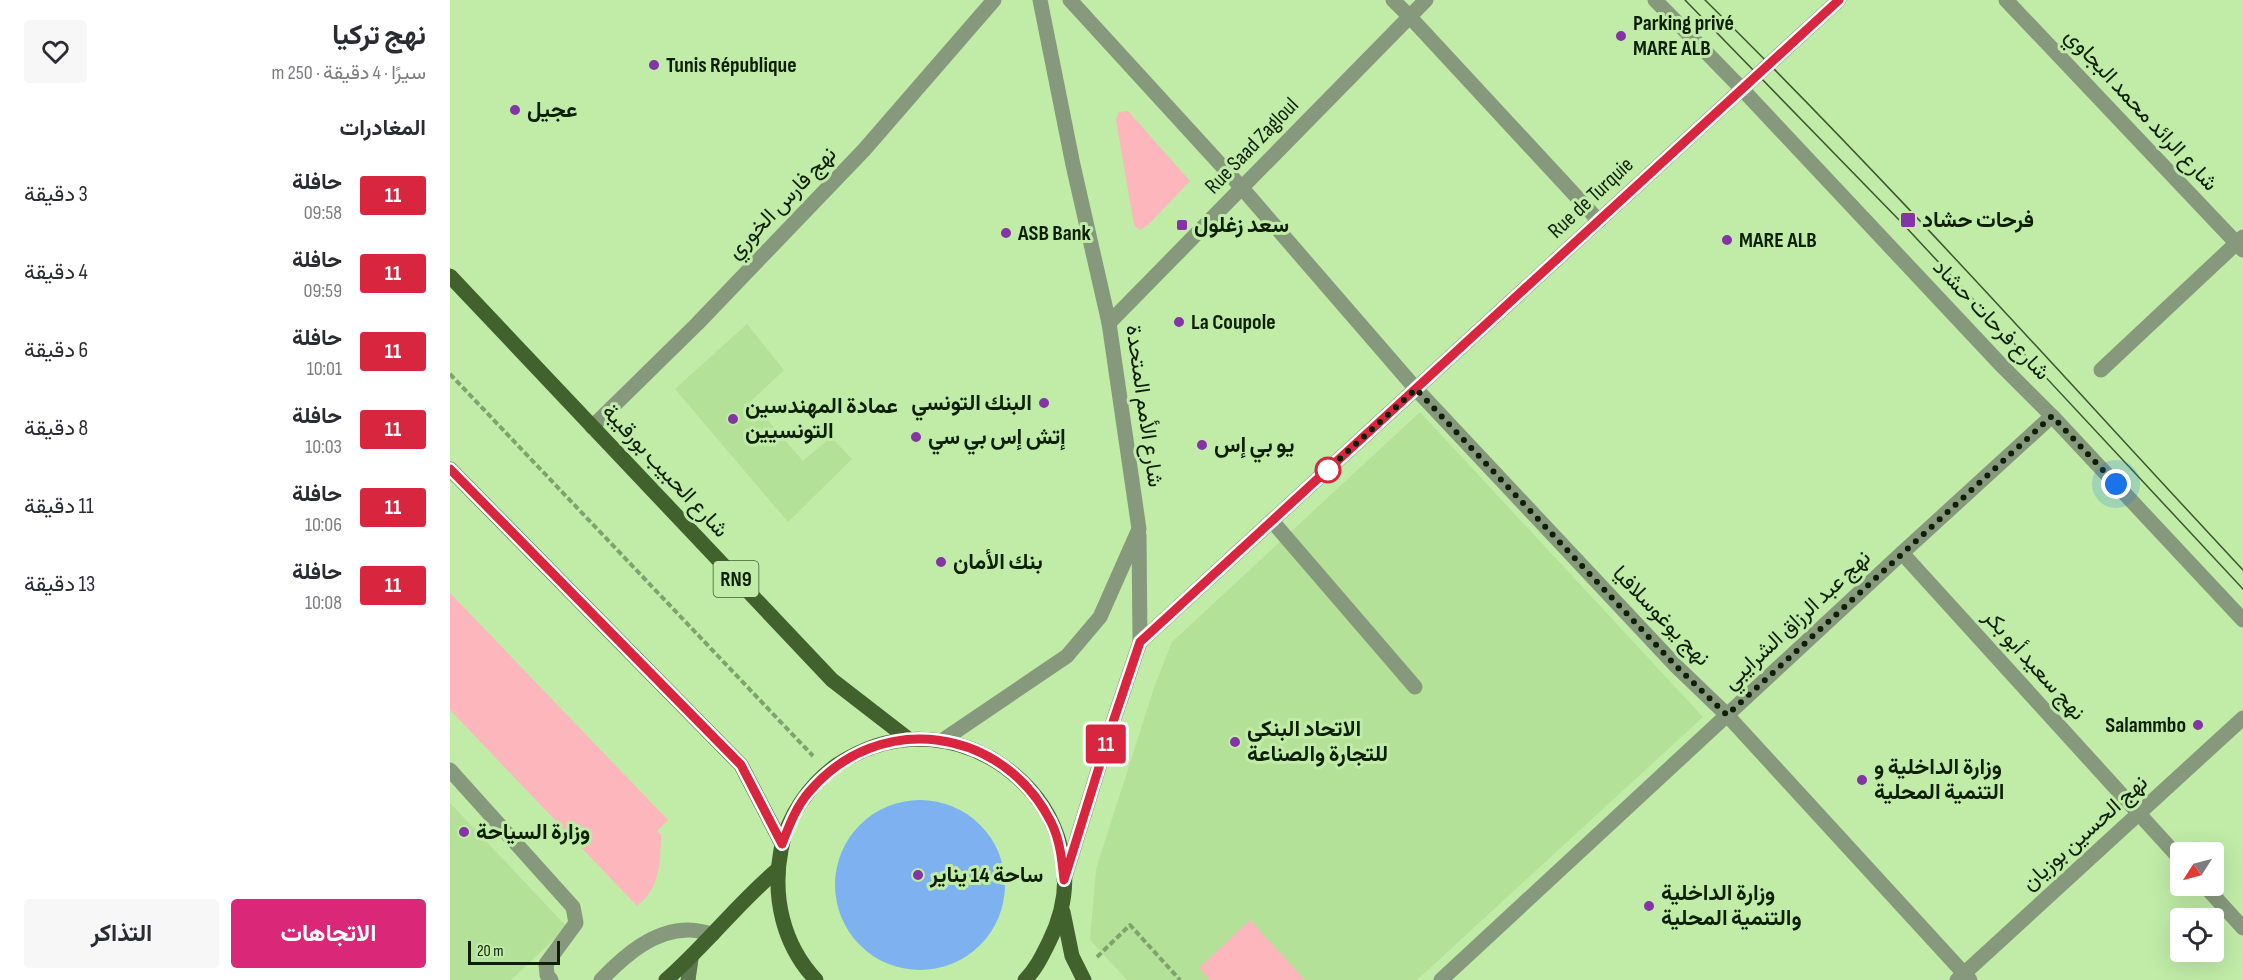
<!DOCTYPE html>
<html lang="ar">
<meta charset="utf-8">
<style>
body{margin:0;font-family:"Sofia Sans Condensed",Vazirmatn,sans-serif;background:#f7f7f7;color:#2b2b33;direction:rtl;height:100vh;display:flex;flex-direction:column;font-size:22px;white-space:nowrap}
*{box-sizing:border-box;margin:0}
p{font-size:20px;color:#7c7c81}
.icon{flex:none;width:33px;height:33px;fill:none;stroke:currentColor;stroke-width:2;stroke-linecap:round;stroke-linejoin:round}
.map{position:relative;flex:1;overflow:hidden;direction:ltr}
.side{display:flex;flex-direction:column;background:#fff;width:450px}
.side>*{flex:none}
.badge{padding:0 12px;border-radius:4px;font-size:21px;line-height:39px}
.needle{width:39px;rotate:234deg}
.buttons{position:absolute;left:1720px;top:842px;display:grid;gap:12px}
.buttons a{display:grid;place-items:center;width:54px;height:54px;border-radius:6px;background:#fff;box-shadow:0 6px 24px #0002;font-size:30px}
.scale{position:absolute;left:18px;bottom:15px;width:92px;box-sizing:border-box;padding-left:6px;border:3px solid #0f1f05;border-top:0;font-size:16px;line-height:21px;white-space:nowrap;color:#0f1f05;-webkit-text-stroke:4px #c0eca7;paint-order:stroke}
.you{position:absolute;width:30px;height:30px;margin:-15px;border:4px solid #fff;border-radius:50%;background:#1a73e8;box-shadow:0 0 0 9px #1a73e833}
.map>.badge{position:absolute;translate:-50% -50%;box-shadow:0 0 0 3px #fff}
h2{padding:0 24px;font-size:22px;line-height:54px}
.round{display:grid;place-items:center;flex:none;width:63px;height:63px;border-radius:6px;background:#f7f7f7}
.summary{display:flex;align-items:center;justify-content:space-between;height:102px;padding:0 24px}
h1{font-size:28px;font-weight:700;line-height:45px}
.action{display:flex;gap:12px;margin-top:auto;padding:12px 24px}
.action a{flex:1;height:69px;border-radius:6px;background:#db2777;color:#fff;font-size:24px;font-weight:700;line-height:69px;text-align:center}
.action a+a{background:#f7f7f7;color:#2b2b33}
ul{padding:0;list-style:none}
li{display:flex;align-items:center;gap:18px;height:78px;padding:0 24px}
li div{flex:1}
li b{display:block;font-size:22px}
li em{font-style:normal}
li .badge{min-width:66px;font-weight:700;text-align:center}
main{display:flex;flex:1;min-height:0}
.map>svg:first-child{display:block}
.built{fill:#b3e197}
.green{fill:#fdb6bb}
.water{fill:#7db1f0}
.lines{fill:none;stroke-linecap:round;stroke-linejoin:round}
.path{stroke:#80a26d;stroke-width:4;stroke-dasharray:6 3;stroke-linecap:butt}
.service{stroke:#87997d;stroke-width:15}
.minor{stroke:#87997d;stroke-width:15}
.tertiary{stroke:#87997d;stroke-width:15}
.secondary{stroke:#5e784f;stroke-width:15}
.primary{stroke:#41612d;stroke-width:15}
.tram{stroke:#3e5530;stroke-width:1.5}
.line-casing{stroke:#fff;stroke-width:14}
.line{stroke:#d7263d;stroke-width:9}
.walk{stroke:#0f1f05;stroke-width:6;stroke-dasharray:0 10.8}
.poi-dot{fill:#8434a5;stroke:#c0eca7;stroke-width:2}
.stop-dot{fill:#fff;stroke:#d7263d;stroke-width:3}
.labels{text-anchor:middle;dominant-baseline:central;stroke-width:6;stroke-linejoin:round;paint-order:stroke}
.shield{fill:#c0eca7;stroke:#445c36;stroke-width:1.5}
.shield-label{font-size:21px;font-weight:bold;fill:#0f1f05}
.poi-label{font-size:22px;font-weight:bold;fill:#0f1f05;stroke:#c0eca7;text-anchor:start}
.street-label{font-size:22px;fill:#0f1f05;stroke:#c0eca7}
</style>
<main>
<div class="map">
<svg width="1793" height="980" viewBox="0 0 1793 980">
<rect width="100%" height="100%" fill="#c0eca7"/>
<g class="built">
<path d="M297,324L334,370L301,401L353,461L381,437L402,459L338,522L225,389Z"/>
<path d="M970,412L1253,717L967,980H677L640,940L646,869L705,685L722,642Z"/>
<path d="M0,803L117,927L61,980H0Z"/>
</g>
<g class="green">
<path d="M678,111L740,181L698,225L690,230L684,225L666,120L669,112Z"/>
<path d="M0,593L218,820L207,831L211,835C210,862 211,887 187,906L0,710Z"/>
<path d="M800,920L855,980H760L749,968Z"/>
</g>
<circle class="water" cx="470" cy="885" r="85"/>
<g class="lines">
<g class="path">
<path d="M0,374L363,756"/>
<path d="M647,957L680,925L730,980"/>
</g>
<g class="service">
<path d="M960,17L1149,221"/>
<path d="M822,521L965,687"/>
<path d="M0,770L123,907L126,923L96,964L97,975L101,980"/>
</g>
<g class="minor">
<path d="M590,0L623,165L659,323"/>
<path d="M620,0L792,188L966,389L1226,666L1277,715L1520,980"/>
<path d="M943,0L960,17"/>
<path d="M1556,0L1793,250"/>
<path d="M1651,370L1793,237"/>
<path d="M142,427L247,324L414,150L544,0"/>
<path d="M1452,553L1731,860"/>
<path d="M1754,885L1793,928"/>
<path d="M151,980C174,956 204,929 240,930C248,930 256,933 263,934"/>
<path d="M991,980L1452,553L1602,416"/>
<path d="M1507,980L1793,718"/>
</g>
<g class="tertiary">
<path d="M1205,0L1292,89L1553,367L1602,416L1793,620"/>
<path d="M690,642L1389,0"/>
<path d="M493,740L617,656L650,617L689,529L659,323L976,0"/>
<path d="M614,880L663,722L690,642L689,535"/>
</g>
<path class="secondary" d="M238,980L241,959"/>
<g class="primary">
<path d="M0,276L382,680L457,738"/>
<path d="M0,469L291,765L332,844"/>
<path d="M613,912L622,956L634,980"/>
<path d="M216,980C255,946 287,904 327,870"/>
<path d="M366,980C333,945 322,897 331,850C337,816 360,784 387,765C508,683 665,811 599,942C592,956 586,969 575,980"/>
</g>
<g class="tram">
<path d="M1235,0L1453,224L1793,589"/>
<path d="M1255,0C1441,183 1615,379 1793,570"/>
</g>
</g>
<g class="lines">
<defs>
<path id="line" d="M0,469L291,765L332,844C339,826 346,807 359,792C429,709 553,727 601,822C610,840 612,860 614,880L663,722L690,642L1389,0"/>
</defs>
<use href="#line" class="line-casing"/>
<use href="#line" class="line"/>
<path class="walk" d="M878,470L872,475L966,389L1226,666L1277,715L1602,416L1666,484"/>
</g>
<g class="poi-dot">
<circle cx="1171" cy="36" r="6"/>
<circle cx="204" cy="65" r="6"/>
<circle cx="65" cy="110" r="6"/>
<rect x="1450" y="212" width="16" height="16" rx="3"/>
<rect x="726" y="219" width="12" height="12" rx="3"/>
<circle cx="556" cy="233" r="6"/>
<circle cx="1277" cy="240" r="6"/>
<circle cx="729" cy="322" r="6"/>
<circle cx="594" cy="403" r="6"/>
<circle cx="283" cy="419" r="6"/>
<circle cx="466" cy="437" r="6"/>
<circle cx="752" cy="445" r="6"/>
<circle cx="491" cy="562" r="6"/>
<circle cx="1748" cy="725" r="6"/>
<circle cx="785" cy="742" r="6"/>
<circle cx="1412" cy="780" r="6"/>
<circle cx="14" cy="832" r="6"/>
<circle cx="468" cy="875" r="6"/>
<circle cx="1199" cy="906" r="6"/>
</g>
<circle class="stop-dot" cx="878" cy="470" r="12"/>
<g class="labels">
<rect class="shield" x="263.5" y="561" width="45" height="36" rx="4.5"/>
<g class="shield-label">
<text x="286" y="579">RN9</text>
</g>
<g class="poi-label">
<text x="1183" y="23">Parking privé<tspan x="1183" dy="25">MARE ALB</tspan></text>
<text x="216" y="65">Tunis République</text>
<text x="77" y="110">عجيل</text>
<text x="1472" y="220">فرحات حشاد</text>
<text x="744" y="225">سعد زغلول</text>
<text x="568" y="233">ASB Bank</text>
<text x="1289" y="240">MARE ALB</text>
<text x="741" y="322">La Coupole</text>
<text x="582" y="403" text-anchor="end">البنك التونسي</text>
<text x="295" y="406">عمادة المهندسين<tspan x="295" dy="25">التونسيين</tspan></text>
<text x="478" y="437">إتش إس بي سي</text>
<text x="764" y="445">يو بي إس</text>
<text x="503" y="562">بنك الأمان</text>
<text x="1736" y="725" text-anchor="end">Salammbo</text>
<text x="797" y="729">الاتحاد البنكي<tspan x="797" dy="25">للتجارة والصناعة</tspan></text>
<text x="1424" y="767">وزارة الداخلية و<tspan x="1424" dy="25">التنمية المحلية</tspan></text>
<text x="26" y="832">وزارة السياحة</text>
<text x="480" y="875">ساحة 14 يناير</text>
<text x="1211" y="893">وزارة الداخلية<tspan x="1211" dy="25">والتنمية المحلية</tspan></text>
</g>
<g class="street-label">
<text transform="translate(1691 110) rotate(47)">شارع الرائد محمد البجاوي</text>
<text transform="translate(802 146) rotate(-46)">Rue Saad Zagloul</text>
<text transform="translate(1141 198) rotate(-43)">Rue de Turquie</text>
<text transform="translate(332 203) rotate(-46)">نهج فارس الخوري</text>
<text transform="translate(1541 320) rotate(46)">شارع فرحات حشاد</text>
<text transform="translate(694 406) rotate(82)">شارع الأمم المتحدة</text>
<text transform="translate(215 471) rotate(47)">شارع الحبيب بورقيبة</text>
<text transform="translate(1211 616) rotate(46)">نهج يوغوسلافيا</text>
<text transform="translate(1347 620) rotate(-43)">نهج عبد الرزاق الشرايبي</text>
<text transform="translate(1584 665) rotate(48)">نهج سعيد أبو بكر</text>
<text transform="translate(1635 833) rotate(-42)">نهج الحسين بوزيان</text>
</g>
</g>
</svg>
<div class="buttons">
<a><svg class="needle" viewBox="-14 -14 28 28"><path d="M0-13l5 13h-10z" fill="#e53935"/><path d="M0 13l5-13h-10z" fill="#7c7c81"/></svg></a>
<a><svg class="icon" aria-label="locate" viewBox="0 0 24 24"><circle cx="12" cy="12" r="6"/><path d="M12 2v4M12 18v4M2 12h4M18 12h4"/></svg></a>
</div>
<div class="scale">20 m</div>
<div class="you" style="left:1666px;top:484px"></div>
<b class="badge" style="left:656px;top:744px;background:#d7263d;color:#fff">11</b>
</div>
<section class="side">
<div class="summary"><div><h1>نهج تركيا</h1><p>سيرًا · 4 دقيقة · 250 m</p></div><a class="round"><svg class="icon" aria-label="heart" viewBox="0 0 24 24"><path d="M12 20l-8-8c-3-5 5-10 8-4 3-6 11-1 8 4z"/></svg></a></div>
<h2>المغادرات</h2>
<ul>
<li><span class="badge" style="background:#d7263d;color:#fff">11</span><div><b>حافلة</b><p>09:58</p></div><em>3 دقيقة</em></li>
<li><span class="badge" style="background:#d7263d;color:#fff">11</span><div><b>حافلة</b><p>09:59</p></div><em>4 دقيقة</em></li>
<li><span class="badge" style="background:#d7263d;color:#fff">11</span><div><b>حافلة</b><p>10:01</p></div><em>6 دقيقة</em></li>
<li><span class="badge" style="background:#d7263d;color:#fff">11</span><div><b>حافلة</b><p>10:03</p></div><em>8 دقيقة</em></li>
<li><span class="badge" style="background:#d7263d;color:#fff">11</span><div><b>حافلة</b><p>10:06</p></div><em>11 دقيقة</em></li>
<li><span class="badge" style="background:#d7263d;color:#fff">11</span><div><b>حافلة</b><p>10:08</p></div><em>13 دقيقة</em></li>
</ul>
<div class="action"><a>الاتجاهات</a><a>التذاكر</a></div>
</section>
</main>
